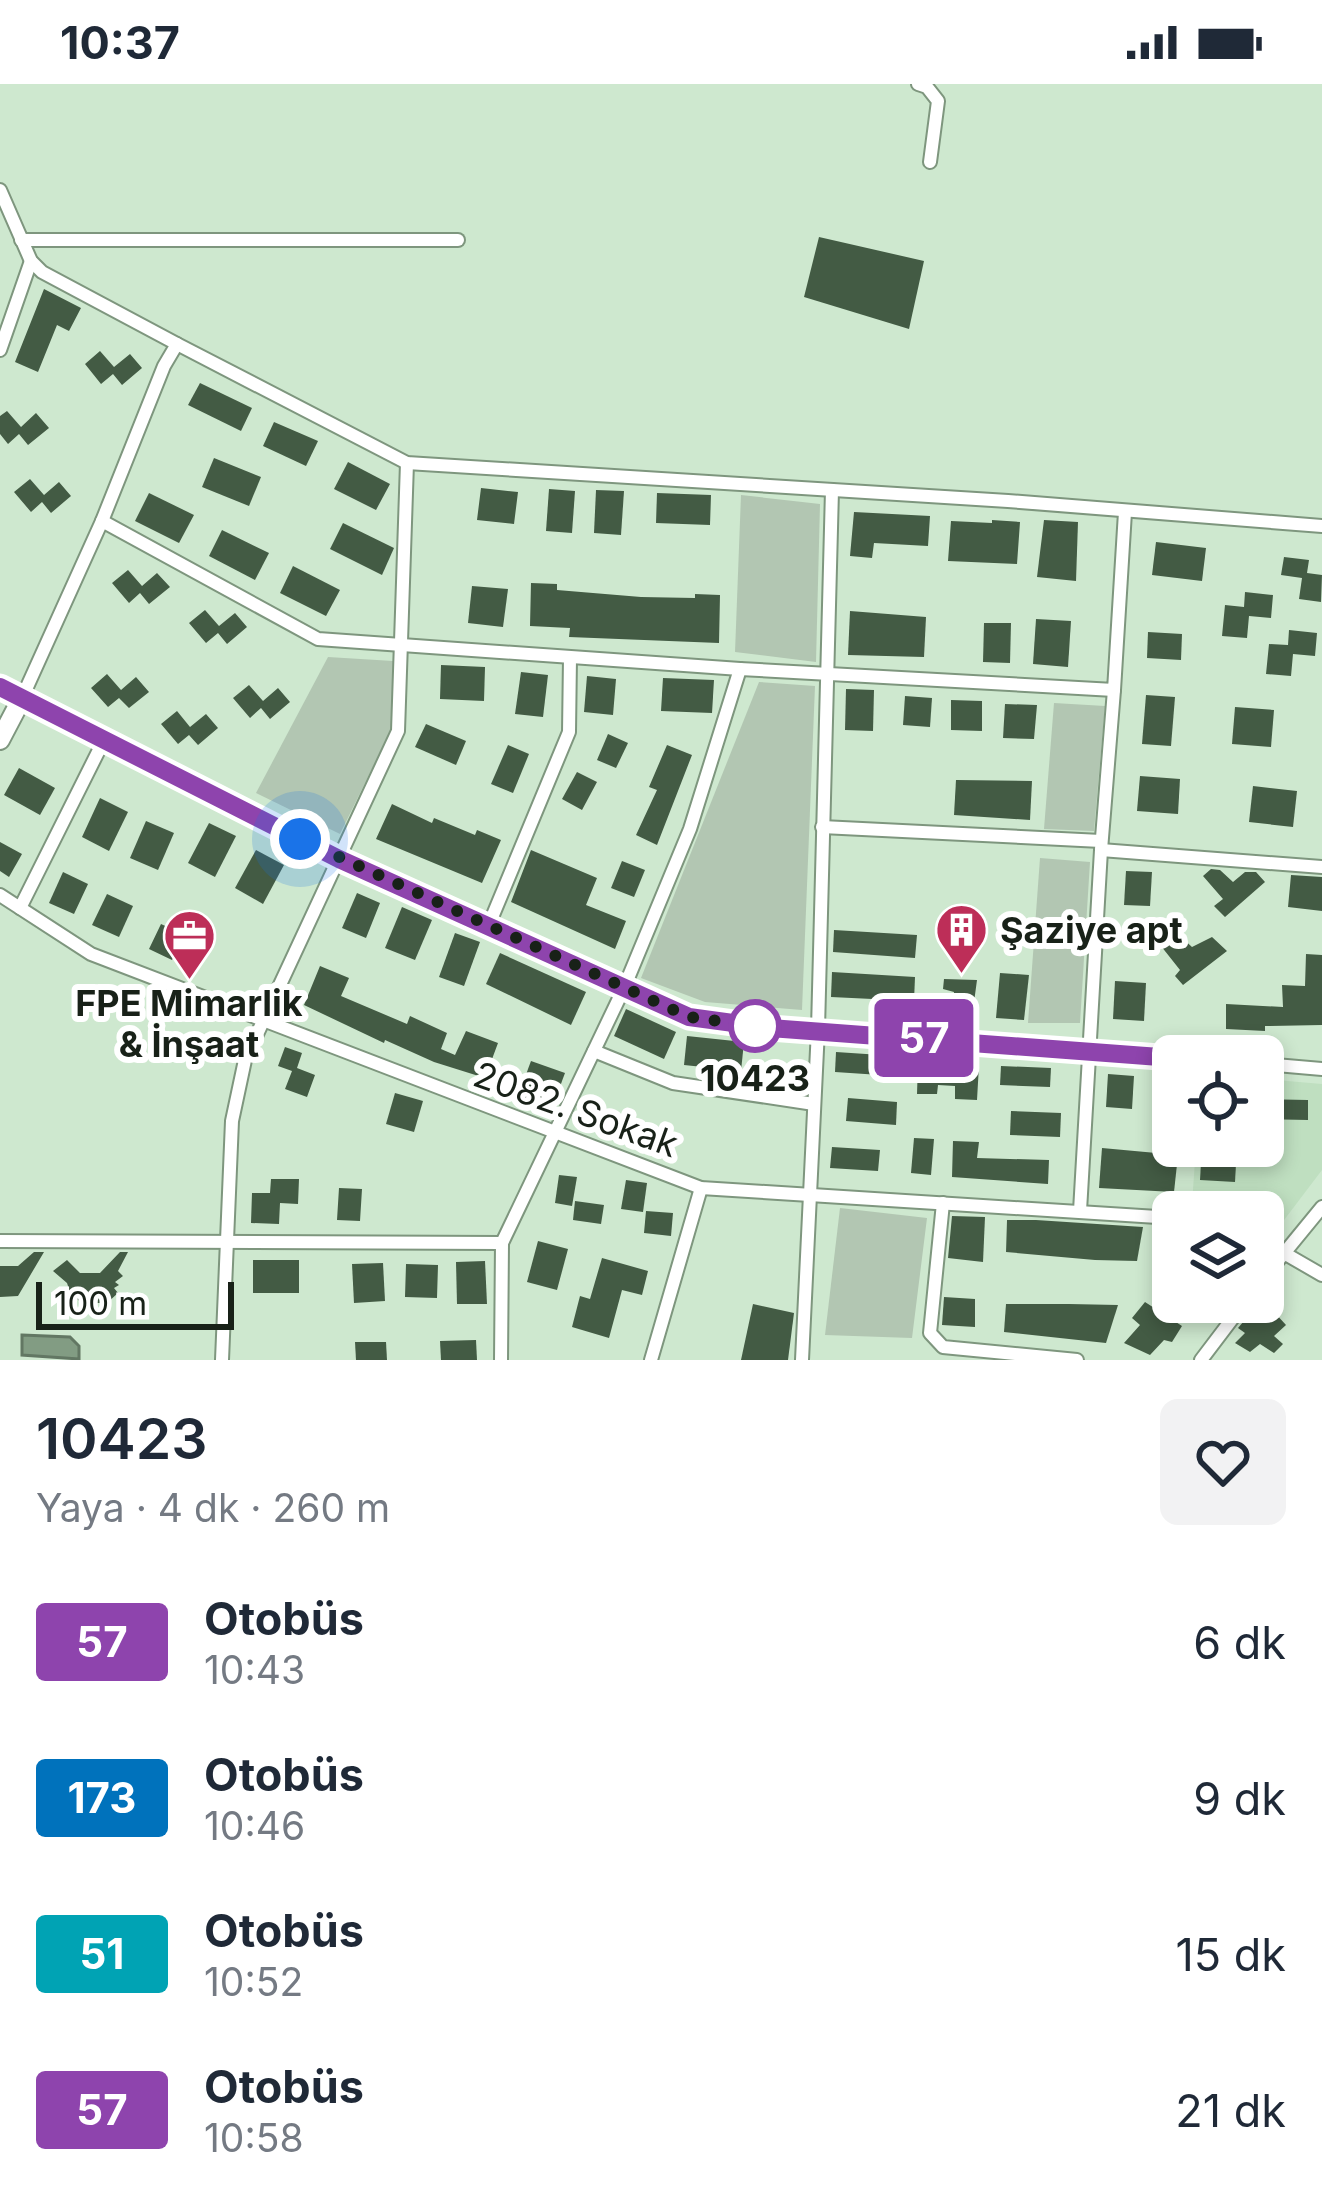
<!DOCTYPE html>
<html lang="tr">
<meta charset="utf-8">
<style>
body{margin:0;font-family:Inter,sans-serif;background:#f2f2f3;color:#1f2937;height:100vh;display:flex;flex-direction:column;font-size:45px;white-space:nowrap}
*{box-sizing:border-box;margin:0}
p{font-size:39px;color:#747a83}
.icon{flex:none;width:66px;height:66px;fill:none;stroke:currentColor;stroke-width:2;stroke-linecap:round;stroke-linejoin:round}
.map{position:relative;height:1276px;overflow:hidden}
.drawer{display:flex;flex-direction:column;background:#fff;flex:1}
.drawer>*{flex:none}
.badge{padding:0 24px;border-radius:9px;font-size:42px;line-height:78px}
.controls{position:absolute;left:1152px;top:951px;display:grid;gap:24px}
.controls a{display:grid;place-items:center;width:132px;height:132px;border-radius:18px;background:#fff;box-shadow:0 6px 18px #0003;font-size:60px}
.scale{position:absolute;left:36px;bottom:30px;width:198px;box-sizing:border-box;padding-left:12px;border:6px solid #182118;border-top:0;font-size:33px;line-height:42px;white-space:nowrap;color:#182118;-webkit-text-stroke:9px #fff;paint-order:stroke}
.you{position:absolute;width:60px;height:60px;margin:-30px;border:9px solid #fff;border-radius:50%;background:#1a73e8;box-shadow:0 0 0 18px #1a73e833}
.map>.badge{position:absolute;translate:-50% -50%;box-shadow:0 0 0 6px #fff}
.round{display:grid;place-items:center;flex:none;width:126px;height:126px;border-radius:18px;background:#f2f2f3}
.overview{display:flex;align-items:center;justify-content:space-between;height:204px;padding:0 36px}
h1{font-size:57px;font-weight:600;line-height:90px}
ul{padding:0;list-style:none}
li{display:flex;align-items:center;gap:36px;height:156px;padding:0 36px}
li div{flex:1}
li b{display:block;font-size:45px}
li em{font-style:normal}
li .badge{min-width:132px;font-weight:700;text-align:center}
.status{display:flex;justify-content:space-between;align-items:center;height:84px;padding:0 60px;background:#fff;direction:ltr}
.status svg{height:33px;fill:currentColor}
.map>svg:first-child{display:block}
.built{fill:#bfdfc0}
.green{fill:#b2c6b2}
.water{fill:#829c83;stroke:#627763;stroke-width:3}
.building{fill:#435b44}
.lines{fill:none;stroke-linecap:round;stroke-linejoin:round}
.street-casing{stroke:#7e967e;stroke-width:16}
.secondary-casing{stroke:#7e967e;stroke-width:22}
.street{stroke:#fff;stroke-width:12}
.secondary{stroke:#fff;stroke-width:18}
.line-casing{stroke:#fff;stroke-width:27}
.line{stroke:#8e44ad;stroke-width:18}
.walk{stroke:#182118;stroke-width:12;stroke-dasharray:0 21.6}
.stop-dot{fill:#fff;stroke:#8e44ad;stroke-width:6}
.labels{text-anchor:middle;dominant-baseline:central;stroke-width:12;stroke-linejoin:round;paint-order:stroke}
.poi-label{font-size:36px;font-weight:bold;fill:#182118;stroke:#fff;text-anchor:start}
.stop-label{font-size:36px;font-weight:bold;fill:#182118;stroke:#fff}
.street-label{font-size:36px;fill:#182118;stroke:#fff}
</style>
<div class="status"><b>10:37</b><svg viewBox="0 0 49 12"><path d="M0 12V9h3v3zM5 12V6h3v6zM10 12V3h3v9zM15 12V0h3v12zM26 1h20v11H26zM47 4h2v5h-2z"/></svg></div>
<div class="map">
<svg width="1322" height="1276" viewBox="0 0 1322 1276">
<rect width="100%" height="100%" fill="#cee8cf"/>
<path class="built" d="M1263,995L1322,1000V1086L1278,1144L1263,1136V1128L1192,1120L1196,1062H1263Z"/>
<g class="green">
<path d="M741,411L820,420L816,578L735,568Z"/>
<path d="M328,573L393,577L391,646L340,750L256,709Z"/>
<path d="M759,598L815,602L802,926L705,918L641,894Z"/>
<path d="M1054,619L1105,622L1094,747L1044,745Z"/>
<path d="M1040,774L1090,778L1080,939H1028Z"/>
<path d="M840,1124L927,1134L912,1254L825,1251Z"/>
</g>
<path class="water" d="M22,1251L70,1253L79,1262V1275L22,1271Z"/>
<g class="building">
<path d="M819,153L924,177L909,245L804,213Z"/>
<path d="M44,205L81,224L69,247L57,241L38,288L15,278Z"/>
<path d="M100,267L114,283L130,270L142,284L122,301L113,290L101,300L85,280Z"/>
<path d="M200,299L252,324L241,347L188,321Z"/>
<path d="M7,327L21,343L36,329L49,344L28,361L19,350L8,360L0,350V332Z"/>
<path d="M274,338L318,357L306,382L263,362Z"/>
<path d="M214,374L261,393L249,422L202,403Z"/>
<path d="M348,378L390,400L376,426L334,405Z"/>
<path d="M30,395L44,411L59,398L71,412L51,429L42,418L31,428L14,408Z"/>
<path d="M481,404L518,408L514,440L477,436Z"/>
<path d="M549,405L575,407L572,449L546,447Z"/>
<path d="M596,406L624,407L621,451L594,449Z"/>
<path d="M149,409L194,431L179,459L135,437Z"/>
<path d="M657,409L711,411L710,441L656,439Z"/>
<path d="M854,428L930,432L928,462L874,459L872,474L850,472Z"/>
<path d="M992,436L1020,438L1017,480L948,477L951,437L992,439Z"/>
<path d="M1044,436L1078,438L1076,497L1037,493Z"/>
<path d="M343,439L394,464L382,491L330,465Z"/>
<path d="M222,446L269,469L255,496L209,472Z"/>
<path d="M1156,458L1206,464L1202,497L1152,491Z"/>
<path d="M1284,473L1309,476L1307,489L1322,491L1321,518L1299,515L1302,494L1281,491Z"/>
<path d="M293,482L340,506L326,532L280,509Z"/>
<path d="M128,486L142,502L157,489L170,503L149,520L140,509L129,519L112,499Z"/>
<path d="M531,499L557,500V506L641,513L695,514V510L720,511L719,559L569,553L570,544L530,542Z"/>
<path d="M472,502L508,505L503,543L468,539Z"/>
<path d="M1245,508L1273,511L1271,534L1249,532L1247,554L1222,552L1225,521L1244,523Z"/>
<path d="M205,526L219,542L235,529L247,543L227,560L218,549L206,559L189,539Z"/>
<path d="M850,527L926,533L924,573L848,571Z"/>
<path d="M1036,535L1071,537L1068,583L1033,580Z"/>
<path d="M984,539H1011L1010,579L983,578Z"/>
<path d="M1289,546L1317,549L1315,572L1293,570L1291,592L1266,590L1269,560L1288,561Z"/>
<path d="M1148,548L1182,550L1181,576L1147,574Z"/>
<path d="M441,581L485,583L484,617L440,615Z"/>
<path d="M521,588L548,591L543,633L515,630Z"/>
<path d="M107,590L121,606L136,593L149,608L129,624L119,614L108,623L91,604Z"/>
<path d="M587,592L616,595L613,631L584,628Z"/>
<path d="M663,594L714,596L712,629L661,627Z"/>
<path d="M249,601L263,617L278,604L290,618L270,635L261,624L250,634L233,614Z"/>
<path d="M846,605L874,606L873,647L845,646Z"/>
<path d="M1146,611L1175,613L1171,662L1142,660Z"/>
<path d="M905,612L932,614L930,643L903,641Z"/>
<path d="M951,616L982,617V647L951,646Z"/>
<path d="M1005,620L1037,621L1034,655L1003,654Z"/>
<path d="M1235,623L1274,626L1271,663L1232,660Z"/>
<path d="M177,627L190,643L206,630L218,644L198,661L189,651L178,660L161,640Z"/>
<path d="M426,640L466,657L456,681L415,663Z"/>
<path d="M608,650L628,659L616,684L597,676Z"/>
<path d="M508,661L529,670L513,709L491,700Z"/>
<path d="M667,661L692,671L657,761L636,751L657,706L649,703Z"/>
<path d="M19,684L55,704L40,731L4,711Z"/>
<path d="M577,688L597,698L582,726L562,715Z"/>
<path d="M1140,692L1180,695L1178,730L1137,727Z"/>
<path d="M956,696L1032,697L1030,736L954,731Z"/>
<path d="M1253,702L1297,707L1293,743L1249,738Z"/>
<path d="M100,714L128,728L109,767L82,753Z"/>
<path d="M392,720L432,739L434,734L475,751L477,746L501,756L482,799L376,755Z"/>
<path d="M146,737L174,749L158,786L130,774Z"/>
<path d="M209,739L236,752L215,793L188,779Z"/>
<path d="M0,758L22,770L9,793L0,787Z"/>
<path d="M256,766L284,781L263,820L235,804Z"/>
<path d="M531,766L597,794L586,821L626,837L615,865L511,818Z"/>
<path d="M622,777L645,786L634,813L611,804Z"/>
<path d="M1211,785L1220,786L1233,798L1245,788H1256L1265,798L1225,833L1214,822L1223,815L1203,792Z"/>
<path d="M1126,787L1152,788L1150,822L1124,821Z"/>
<path d="M63,788L88,800L74,830L49,819Z"/>
<path d="M1291,791L1322,793V827L1288,823Z"/>
<path d="M357,809L380,819L366,854L342,844Z"/>
<path d="M107,810L133,822L119,853L92,841Z"/>
<path d="M402,823L432,836L415,876L385,864Z"/>
<path d="M181,832L205,844L196,864L181,857L172,876L149,865L161,840L174,846Z"/>
<path d="M834,846L917,851L915,874L833,868Z"/>
<path d="M455,849L480,858L464,902L439,893Z"/>
<path d="M1179,851L1192,863L1212,853L1227,867L1183,901L1175,892L1180,886L1161,862Z"/>
<path d="M500,869L586,908L571,941L486,900Z"/>
<path d="M1306,870L1322,871V941L1265,942V947L1226,945V920L1283,923L1282,901L1305,902Z"/>
<path d="M320,882L349,894L341,912L407,940L410,932L447,949L441,965L455,971L466,947L498,959L485,994L434,978L385,956L384,959L304,921Z"/>
<path d="M832,888L915,893L914,917L831,913Z"/>
<path d="M1000,889L1029,891L1024,936L996,934Z"/>
<path d="M944,895L977,896L972,933L952,932L954,908L943,905Z"/>
<path d="M1115,897L1146,899L1144,937L1113,935Z"/>
<path d="M626,925L676,948L664,975L614,952Z"/>
<path d="M687,952L744,958L741,987L684,981Z"/>
<path d="M285,963L302,969L297,984L315,991L307,1013L285,1005L292,987L278,982Z"/>
<path d="M836,968L881,971L880,991L835,988Z"/>
<path d="M531,977L565,989L552,1024L518,1012Z"/>
<path d="M918,978L979,981L977,1016L955,1015V1002L938,1001L937,1010H917Z"/>
<path d="M1001,982L1051,984L1050,1003L1000,1001Z"/>
<path d="M1108,990L1134,992L1132,1025L1106,1023Z"/>
<path d="M1156,993L1173,994V1028L1154,1027Z"/>
<path d="M395,1009L423,1017L414,1048L386,1040Z"/>
<path d="M848,1014L897,1018L896,1041L846,1037Z"/>
<path d="M1263,1015L1308,1016V1036L1263,1035Z"/>
<path d="M1011,1027L1061,1029L1060,1053L1010,1051Z"/>
<path d="M914,1054L934,1055L931,1091L911,1089Z"/>
<path d="M953,1057L979,1058L977,1074L1049,1076L1048,1100L952,1093Z"/>
<path d="M1202,1062H1237L1235,1098L1200,1096Z"/>
<path d="M832,1063L880,1066L878,1087L830,1084Z"/>
<path d="M1102,1064L1178,1071L1174,1108L1099,1104Z"/>
<path d="M559,1091L577,1093L572,1122L555,1119Z"/>
<path d="M271,1095H299L298,1120L280,1119L279,1140L251,1139L252,1109H270Z"/>
<path d="M626,1096L647,1099L643,1128L621,1125Z"/>
<path d="M339,1104L362,1105L360,1137L337,1136Z"/>
<path d="M575,1117L604,1121L601,1140L573,1136Z"/>
<path d="M646,1127L673,1129L671,1152L644,1149Z"/>
<path d="M952,1132L985,1133L983,1178L948,1174Z"/>
<path d="M1007,1136H1036L1143,1143L1137,1177L1095,1176L1006,1168Z"/>
<path d="M538,1157L568,1165L557,1206L527,1198Z"/>
<path d="M34,1168H44L18,1212L0,1213V1182H18Z"/>
<path d="M120,1168H128L118,1187L123,1192L115,1198L119,1201L114,1204L118,1209L107,1219H82L77,1215L75,1218L65,1209L69,1205L67,1199L53,1187L67,1176L80,1189H100Z"/>
<path d="M602,1174L648,1187L642,1211L622,1206L609,1254L572,1243L580,1212L590,1215Z"/>
<rect x="253" y="1176" width="46" height="33"/>
<path d="M485,1177L487,1220H457L456,1178Z"/>
<path d="M383,1179L385,1217L354,1219L352,1180Z"/>
<path d="M406,1180L438,1181L437,1214L405,1213Z"/>
<path d="M944,1213L975,1215V1243L942,1241Z"/>
<path d="M1145,1218L1182,1242L1172,1258L1164,1256L1150,1271L1124,1259L1140,1241L1132,1234Z"/>
<path d="M753,1220L794,1229L788,1276H741Z"/>
<path d="M1006,1220H1069L1118,1221L1106,1259L1004,1248Z"/>
<path d="M1275,1229L1286,1241L1274,1252L1283,1260L1274,1269L1260,1260L1250,1268L1235,1259L1245,1249L1238,1244L1249,1231L1259,1239Z"/>
<path d="M476,1256L477,1276H441L440,1257Z"/>
<path d="M355,1258H386L387,1276H356Z"/>
</g>
<g class="lines">
<defs>
<g id="street">
<path d="M918,0L927,3L938,17L930,78"/>
<path d="M0,106L31,177L42,188L177,260L164,282L102,437L22,614L339,775L689,933L770,944L818,945L1173,974"/>
<path d="M21,156H458"/>
<path d="M177,260L407,379L1008,417L1322,442"/>
<path d="M0,266L31,177"/>
<path d="M102,437L318,555L740,585L1114,606L1125,428"/>
<path d="M822,743L1101,757"/>
<path d="M1101,766L1322,783"/>
<path d="M0,811L91,870L701,1104L1173,1134"/>
<path d="M20,824L104,656"/>
<path d="M488,843L569,648L570,574"/>
<path d="M594,967L673,999L814,1020"/>
<path d="M1263,980L1322,985"/>
<path d="M943,1119L930,1249L943,1263L1077,1276"/>
<path d="M1080,1127L1101,766L1114,606"/>
<path d="M0,1157L502,1159L501,1276"/>
<path d="M1263,1157L1322,1191"/>
<path d="M502,1159L624,904L690,745L740,585"/>
<path d="M1263,1195L1322,1123"/>
<path d="M222,1276L232,1037L245,976L398,647L407,379"/>
<path d="M651,1276L701,1104"/>
<path d="M802,1276L818,945L832,406"/>
<path d="M1201,1276L1245,1218"/>
</g>
<path id="secondary" d="M0,603L22,614L0,656"/>
</defs>
<use href="#street" class="street-casing"/>
<use href="#secondary" class="secondary-casing"/>
<use href="#street" class="street"/>
<use href="#secondary" class="secondary"/>
</g>
<g class="lines">
<defs>
<path id="line" d="M0,603L339,775L689,933L770,944L1173,974"/>
</defs>
<use href="#line" class="line-casing"/>
<use href="#line" class="line"/>
<path class="walk" d="M300,755L689,933L770,944L755,942"/>
</g>
<defs>
<symbol id="building-pin" viewBox="-11 -11 22 30"><path d="M0 17L-7.5 6A9.5 9.5 0 1 1 7.5 6Z" fill="#bd2e58" stroke="#fff"/><path d="M-4-6H4V6H1V3H-1V6H-4ZM-2.5-4.3h1.7v1.8h-1.7ZM.8-4.3h1.7v1.8H.8ZM-2.5-1h1.7V.8h-1.7ZM.8-1h1.7V.8H.8Z" fill="#fff"/></symbol>
<symbol id="office-pin" viewBox="-11 -11 22 30"><path d="M0 17L-7.5 6A9.5 9.5 0 1 1 7.5 6Z" fill="#bd2e58" stroke="#fff"/><path d="M-6-3h4V-5.5h4V-3h4V5H-6ZM-1-4.5V-3h2v-1.5ZM-6 0V1H6V0Z" fill="#fff"/></symbol>
</defs>
<g fill-rule="evenodd">
<use href="#building-pin" x="932" y="816" width="59" height="81"/>
<use href="#office-pin" x="160" y="822" width="59" height="81"/>
</g>
<circle class="stop-dot" cx="755" cy="942" r="24"/>
<g class="labels">
<g class="poi-label">
<text x="1000" y="846">Şaziye apt</text>
<text x="189" y="919" text-anchor="middle">FPE Mimarlik<tspan x="189" dy="41">&amp; İnşaat</tspan></text>
</g>
<g class="stop-label">
<text x="755" y="994">10423</text>
</g>
<g class="street-label">
<text transform="translate(576 1025) rotate(20)">2082. Sokak</text>
</g>
</g>
</svg>
<div class="controls">
<a><svg class="icon" aria-label="locate" viewBox="0 0 24 24"><circle cx="12" cy="12" r="6"/><path d="M12 2v4M12 18v4M2 12h4M18 12h4"/></svg></a>
<a><svg class="icon" aria-label="layers" viewBox="0 0 24 24"><path d="M12 4l9 5-9 5-9-5zM3 14l9 5 9-5"/></svg></a>
</div>
<div class="scale">100 m</div>
<div class="you" style="left:300px;top:755px"></div>
<b class="badge" style="left:924px;top:954px;background:#8e44ad;color:#fff">57</b>
</div>
<section class="drawer">
<div class="overview"><div><h1>10423</h1><p>Yaya · 4 dk · 260 m</p></div><a class="round"><svg class="icon" aria-label="heart" viewBox="0 0 24 24"><path d="M12 20l-8-8c-3-5 5-10 8-4 3-6 11-1 8 4z"/></svg></a></div>
<ul>
<li><span class="badge" style="background:#8e44ad;color:#fff">57</span><div><b>Otobüs</b><p>10:43</p></div><em>6 dk</em></li>
<li><span class="badge" style="background:#0072bc;color:#fff">173</span><div><b>Otobüs</b><p>10:46</p></div><em>9 dk</em></li>
<li><span class="badge" style="background:#00a3b4;color:#fff">51</span><div><b>Otobüs</b><p>10:52</p></div><em>15 dk</em></li>
<li><span class="badge" style="background:#8e44ad;color:#fff">57</span><div><b>Otobüs</b><p>10:58</p></div><em>21 dk</em></li>
</ul>
</section>
